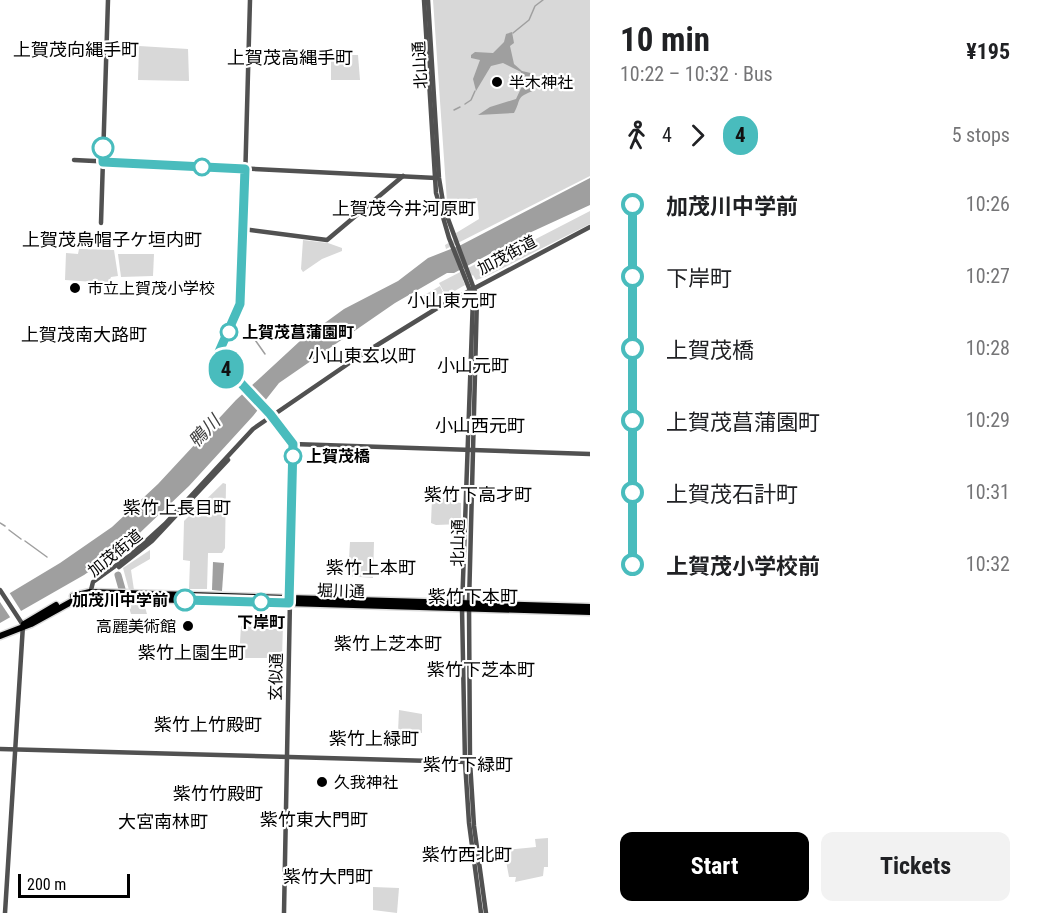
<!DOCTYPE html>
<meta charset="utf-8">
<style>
body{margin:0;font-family:"Roboto Condensed","Noto Sans JP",sans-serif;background:#f2f2f2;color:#202124;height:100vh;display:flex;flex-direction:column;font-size:22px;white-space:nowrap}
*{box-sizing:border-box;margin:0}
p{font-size:20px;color:#757577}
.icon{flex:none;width:33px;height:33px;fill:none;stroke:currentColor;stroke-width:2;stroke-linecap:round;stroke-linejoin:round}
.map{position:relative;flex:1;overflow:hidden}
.drawer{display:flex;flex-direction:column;background:#fff;width:450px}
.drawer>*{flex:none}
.badge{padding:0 12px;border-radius:20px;font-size:21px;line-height:39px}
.scale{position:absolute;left:18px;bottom:15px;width:112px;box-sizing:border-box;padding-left:6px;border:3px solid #000;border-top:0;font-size:16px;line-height:21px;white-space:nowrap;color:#000;-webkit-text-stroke:4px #fff;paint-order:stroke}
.map>.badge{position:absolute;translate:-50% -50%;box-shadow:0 0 0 3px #fff}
.legs{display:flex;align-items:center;gap:9px;height:66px;padding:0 30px;font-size:20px}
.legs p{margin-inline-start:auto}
.overview{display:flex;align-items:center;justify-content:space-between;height:102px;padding:0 30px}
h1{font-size:33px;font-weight:700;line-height:45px}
.cta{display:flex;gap:12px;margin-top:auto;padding:12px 30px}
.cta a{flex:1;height:69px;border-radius:12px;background:#000;color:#fff;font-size:24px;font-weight:700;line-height:69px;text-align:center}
.cta a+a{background:#f2f2f2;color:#202124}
ul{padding:0 30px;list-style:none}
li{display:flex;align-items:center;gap:21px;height:72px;font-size:22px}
li i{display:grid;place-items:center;width:9px;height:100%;margin:0 8px;background:currentColor}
li i::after{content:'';width:15px;height:15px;margin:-8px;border:4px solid;border-radius:50%;background:#fff}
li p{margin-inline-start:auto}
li:first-child i{background:linear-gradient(#0000 50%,currentColor 0)}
li:last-child i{background:linear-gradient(currentColor 50%,#0000 0)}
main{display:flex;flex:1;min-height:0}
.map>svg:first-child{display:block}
.green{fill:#d8d8d8}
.water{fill:#9f9f9f}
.pier{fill:#fff}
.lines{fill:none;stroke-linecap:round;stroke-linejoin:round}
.stream{stroke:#9f9f9f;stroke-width:1.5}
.river{stroke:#9f9f9f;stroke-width:7}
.primary-casing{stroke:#dbdbdb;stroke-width:9}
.tertiary{stroke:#515151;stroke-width:4.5}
.primary{stroke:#000;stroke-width:6}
.line-1-casing{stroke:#fff;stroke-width:14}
.line-1{stroke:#49bcbd;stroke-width:9}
.poi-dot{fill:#000;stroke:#fff;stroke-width:2}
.stop-1-dot{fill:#fff;stroke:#49bcbd;stroke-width:3}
.labels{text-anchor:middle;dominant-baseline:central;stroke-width:4.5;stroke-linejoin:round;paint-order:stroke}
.street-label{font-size:16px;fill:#000;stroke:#fff}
.poi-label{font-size:16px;fill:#000;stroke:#fff;text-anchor:start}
.stop-label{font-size:16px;font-weight:bold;fill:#000;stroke:#fff;text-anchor:start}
.neighbourhood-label{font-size:18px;fill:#000;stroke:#fff}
.water-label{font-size:18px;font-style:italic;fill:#404040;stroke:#fff}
</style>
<main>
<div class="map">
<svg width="590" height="913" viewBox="0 0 590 913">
<rect width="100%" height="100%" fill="#fff"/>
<g class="green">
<path d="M433,0H590V176L446,249L445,245L457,238L456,233L479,219L477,198L447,202Z"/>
<path d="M139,46L188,49L189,81L138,80Z"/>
<path d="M331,55H358L360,80H331Z"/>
<path d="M590,211V224L485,277L476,280L473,275L463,280L465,285L446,296L439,283L520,241L522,245L530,242Z"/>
<path d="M303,240L328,243L342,248V251L322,259L303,272L301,269Z"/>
<path d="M79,249L114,250L118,276L111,277L109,283L65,280L66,253L78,254Z"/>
<path d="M118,254H154L153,276L121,277Z"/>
<path d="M440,286L444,294L425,305L421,297Z"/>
<path d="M223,483L226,484L225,548L222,553H208L207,589H189L190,561L183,560L184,521Z"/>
<path d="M432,498H455V502L461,503V524L436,525L431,523Z"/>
<path d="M350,542H374L373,578L348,576Z"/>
<path d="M150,550V559L131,570L134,590H129L123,568Z"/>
<path d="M128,604H144L147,614H131Z"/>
<path d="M267,623L283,624L282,658H239L241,626L264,627Z"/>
<path d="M399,710L422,714V733L398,732Z"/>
<path d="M548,838V867H544L543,876L515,882L516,877H509L504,850L536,847L535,839Z"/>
<path d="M373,887L399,888L397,913L373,910Z"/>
</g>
<g class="water">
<path d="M512,32L514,43L510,46L514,64L522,71L535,74V90C514,98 522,99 514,113L478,115L490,107L516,99L523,84L521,72L503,63L491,66L476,91L473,79L480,60L471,58V55L475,52L493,53L504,42L506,34Z"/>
<path d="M590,178V205L527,234L454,273H447L395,303L279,383L253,416L189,486L125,547L84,575L0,623V599L60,563L112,527L158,484L236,400L300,341L344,309L398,281L428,258L461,245Z"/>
<path d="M213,562L224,563L222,591L212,590Z"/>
</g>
<path class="pier" d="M9,592L23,614L12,620L0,602V596Z"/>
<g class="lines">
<g class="stream">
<path d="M513,33L529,20L535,6L543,0"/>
<path d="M465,104L471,100L475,91"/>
<path d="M454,110L460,107"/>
<path d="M253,337L265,354"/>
<path d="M0,523L5,526"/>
<path d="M9,530L21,539"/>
<path d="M25,541L47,557"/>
</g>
<path class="river" d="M118,575L122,589"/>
<defs>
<g id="primary">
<path d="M73,596L90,592L590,607"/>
<path d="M24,624L56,605"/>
<path d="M0,636L31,624L80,597L590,612"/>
</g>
</defs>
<use href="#primary" class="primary-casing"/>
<g class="tertiary">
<path d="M250,0L242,292L238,310L218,354L219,360L270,414L293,444L284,913"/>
<path d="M424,0L436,193L449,238L473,298L462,608L465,762L469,823L481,913"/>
<path d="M428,0L439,178L444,208L477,297L469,604L470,762L474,826L486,913"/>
<path d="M74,160L436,178"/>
<path d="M101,223L108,0"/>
<path d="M243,229L327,240L403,176"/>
<path d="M293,444L590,454"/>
<path d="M119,567L152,541L228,460"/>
<path d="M0,590L23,625L5,913"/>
<path d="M90,594L93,582L132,554L165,524L253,429L361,355L439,307L590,227"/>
<path d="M0,749L468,762"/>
</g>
<use href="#primary" class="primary"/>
</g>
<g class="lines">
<defs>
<path id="line-1" d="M103,148V162L245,169L240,304L218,354L219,360L270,414L293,444L289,603L185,600"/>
</defs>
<use href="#line-1" class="line-1-casing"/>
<use href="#line-1" class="line-1"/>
</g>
<g class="poi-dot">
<circle cx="497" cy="82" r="6"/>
<circle cx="75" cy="288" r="6"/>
<circle cx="188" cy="626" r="6"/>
<circle cx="322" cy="782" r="6"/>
</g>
<g class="stop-1-dot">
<circle cx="103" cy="148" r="10"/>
<circle cx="202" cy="167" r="8"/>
<circle cx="229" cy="332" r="8"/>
<circle cx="293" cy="456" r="8"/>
<circle cx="185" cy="600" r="10"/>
<circle cx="261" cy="602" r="8"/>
</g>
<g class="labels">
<g class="street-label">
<text transform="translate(420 65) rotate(-93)">北山通</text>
<text transform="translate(507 255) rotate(-28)">加茂街道</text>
<text transform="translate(458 543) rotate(-89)">北山通</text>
<text transform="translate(115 553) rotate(-39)">加茂街道</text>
<text transform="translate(341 591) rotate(2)">堀川通</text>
<text transform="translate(276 677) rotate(-89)">玄似通</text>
</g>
<g class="poi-label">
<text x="509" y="82">半木神社</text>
<text x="87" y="288">市立上賀茂小学校</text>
<text x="176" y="626" text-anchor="end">高麗美術館</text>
<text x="334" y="782">久我神社</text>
</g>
<g class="stop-label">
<text x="242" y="332">上賀茂菖蒲園町</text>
<text x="306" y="456">上賀茂橋</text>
<text x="168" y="600" text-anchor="end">加茂川中学前</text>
<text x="261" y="622" text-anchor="middle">下岸町</text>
</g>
<g class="neighbourhood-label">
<text x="76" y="49">上賀茂向縄手町</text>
<text x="290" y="57">上賀茂高縄手町</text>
<text x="404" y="208">上賀茂今井河原町</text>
<text x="112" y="239">上賀茂烏帽子ケ垣内町</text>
<text x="452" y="300">小山東元町</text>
<text x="84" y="334">上賀茂南大路町</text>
<text x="362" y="355">小山東玄以町</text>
<text x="473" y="365">小山元町</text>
<text x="480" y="425">小山西元町</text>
<text x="478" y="494">紫竹下高才町</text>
<text x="177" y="507">紫竹上長目町</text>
<text x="371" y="567">紫竹上本町</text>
<text x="473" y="596">紫竹下本町</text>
<text x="388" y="643">紫竹上芝本町</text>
<text x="192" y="652">紫竹上園生町</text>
<text x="481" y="669">紫竹下芝本町</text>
<text x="208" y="724">紫竹上竹殿町</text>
<text x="374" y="738">紫竹上緑町</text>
<text x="468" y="764">紫竹下緑町</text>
<text x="218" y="793">紫竹竹殿町</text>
<text x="314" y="819">紫竹東大門町</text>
<text x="163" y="821">大宮南林町</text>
<text x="467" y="854">紫竹西北町</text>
<text x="328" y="876">紫竹大門町</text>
</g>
<g class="water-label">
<text transform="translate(204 431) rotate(-46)">鴨川</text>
</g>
</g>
</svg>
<div class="scale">200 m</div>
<b class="badge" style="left:226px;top:369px;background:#49bcbd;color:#111">4</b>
</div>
<section class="drawer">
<div class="overview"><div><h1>10 min</h1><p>10:22 – 10:32 · Bus</p></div><b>¥195</b></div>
<div class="legs"><svg class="icon" aria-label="walk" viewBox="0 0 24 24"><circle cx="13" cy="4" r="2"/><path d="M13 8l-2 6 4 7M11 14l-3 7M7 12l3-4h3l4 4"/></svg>4<svg class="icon" aria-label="forward" viewBox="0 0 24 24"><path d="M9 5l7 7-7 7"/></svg><b class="badge" style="background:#49bcbd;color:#111">4</b><p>5 stops</p></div>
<ul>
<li><i style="color:#49bcbd"></i><b>加茂川中学前</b><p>10:26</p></li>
<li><i style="color:#49bcbd"></i><span>下岸町</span><p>10:27</p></li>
<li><i style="color:#49bcbd"></i><span>上賀茂橋</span><p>10:28</p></li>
<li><i style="color:#49bcbd"></i><span>上賀茂菖蒲園町</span><p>10:29</p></li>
<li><i style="color:#49bcbd"></i><span>上賀茂石計町</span><p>10:31</p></li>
<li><i style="color:#49bcbd"></i><b>上賀茂小学校前</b><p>10:32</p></li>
</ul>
<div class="cta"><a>Start</a><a>Tickets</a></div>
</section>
</main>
